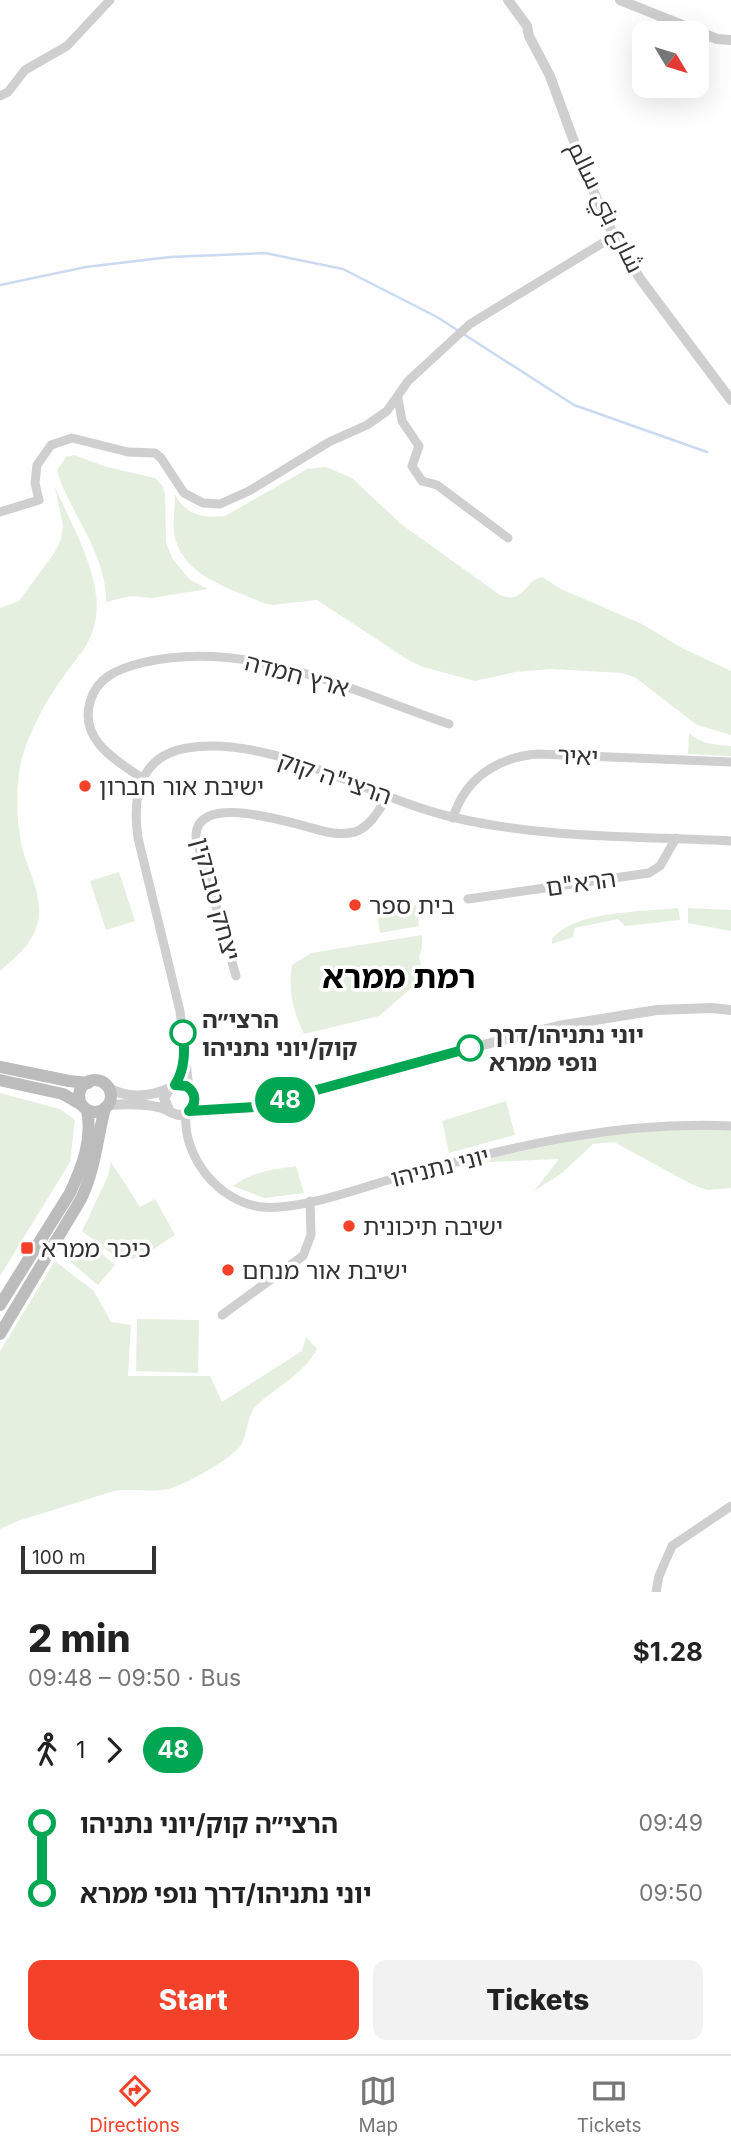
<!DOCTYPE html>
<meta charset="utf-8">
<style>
body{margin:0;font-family:Inter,Cairo,"Noto Sans Hebrew",sans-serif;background:#f2f2f2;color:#222;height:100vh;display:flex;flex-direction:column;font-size:26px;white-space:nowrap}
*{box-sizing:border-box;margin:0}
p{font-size:23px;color:#767676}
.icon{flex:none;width:38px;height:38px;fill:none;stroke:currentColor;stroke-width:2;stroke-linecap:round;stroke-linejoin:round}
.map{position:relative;height:1592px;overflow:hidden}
.sheet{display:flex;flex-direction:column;background:#fff;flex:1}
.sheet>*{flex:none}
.badge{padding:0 14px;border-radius:23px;font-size:24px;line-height:46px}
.needle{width:46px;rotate:128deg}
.controls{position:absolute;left:632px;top:21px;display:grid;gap:14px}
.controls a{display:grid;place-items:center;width:77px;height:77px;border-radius:14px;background:#fff;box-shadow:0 7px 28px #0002;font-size:35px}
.scale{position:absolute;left:21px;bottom:18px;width:135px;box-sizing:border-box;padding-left:7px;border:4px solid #323232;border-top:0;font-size:19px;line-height:24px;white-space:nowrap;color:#323232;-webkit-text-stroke:5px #fff;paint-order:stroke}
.map>.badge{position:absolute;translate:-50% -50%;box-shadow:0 0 0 4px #fff}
.legs{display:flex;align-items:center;gap:10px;height:77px;padding:0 28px;font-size:23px}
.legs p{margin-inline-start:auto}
.head{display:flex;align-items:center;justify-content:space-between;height:119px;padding:0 28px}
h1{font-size:38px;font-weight:800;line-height:52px}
.button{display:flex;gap:14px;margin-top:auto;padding:14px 28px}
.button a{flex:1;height:80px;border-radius:14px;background:#f34229;color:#fff;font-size:28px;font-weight:800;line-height:80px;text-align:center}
.button a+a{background:#f2f2f2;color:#222}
ul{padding:0 28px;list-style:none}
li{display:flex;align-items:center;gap:24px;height:70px;font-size:26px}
li i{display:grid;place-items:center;width:10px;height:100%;margin:0 9px;background:currentColor}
li i::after{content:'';width:18px;height:18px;margin:-9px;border:5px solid;border-radius:50%;background:#fff}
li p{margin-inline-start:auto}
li:first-child i{background:linear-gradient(#0000 50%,currentColor 0)}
li:last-child i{background:linear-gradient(currentColor 50%,#0000 0)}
.tab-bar{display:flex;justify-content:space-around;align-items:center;height:98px;border-top:2px solid #e0e0e0;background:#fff;font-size:19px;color:#767676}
.tab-bar a{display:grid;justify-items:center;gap:4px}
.tab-bar .current{color:#f34229}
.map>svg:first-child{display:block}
.green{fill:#e5efdf}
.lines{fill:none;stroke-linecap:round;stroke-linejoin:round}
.stream{stroke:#cbdaf0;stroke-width:2.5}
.minor{stroke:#cfcfcf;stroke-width:9}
.tertiary{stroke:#cfcfcf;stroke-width:10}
.secondary{stroke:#bcbcbc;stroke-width:12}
.line-1-casing{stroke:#fff;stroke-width:16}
.line-1{stroke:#00a651;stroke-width:10}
.poi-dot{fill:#f34229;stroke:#fff;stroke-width:2.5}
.stop-1-dot{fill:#fff;stroke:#00a651;stroke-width:3.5}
.labels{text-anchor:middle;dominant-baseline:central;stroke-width:7;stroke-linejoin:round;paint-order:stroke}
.street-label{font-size:24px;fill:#323232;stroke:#fff}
.poi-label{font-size:24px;fill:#323232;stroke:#fff;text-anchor:start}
.stop-label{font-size:24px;font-weight:bold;fill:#323232;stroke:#fff;text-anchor:start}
.district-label{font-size:32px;font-weight:bold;fill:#000;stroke:#fff}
</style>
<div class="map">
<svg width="731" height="1592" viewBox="0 0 731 1592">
<rect width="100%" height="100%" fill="#fff"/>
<g class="green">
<path d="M74,455L107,467L155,478L162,485L165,494L166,542L172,558L190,580L208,589L152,598L130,596L106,602C107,570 89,538 74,510C68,497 60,484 57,470L66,457Z"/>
<path d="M326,467L352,478L401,524L500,595C525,605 523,581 542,577L561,589L642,624L684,649L731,671V735L697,725L636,678L622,673L551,669L515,672L475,681L423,667L410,661L317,600L272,605L263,603C230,588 185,577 175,538C172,525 175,508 175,494C184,514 204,519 225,516L307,469Z"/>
<path d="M55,487C71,524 102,576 96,617C91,645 81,652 66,673C47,698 22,743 19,774C16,796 17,821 21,843C27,871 48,902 35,931C28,948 13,959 0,971V608L19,601L55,552L61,539L63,526Z"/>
<path d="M689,733C701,744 715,745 731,746V756L688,754Z"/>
<path d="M119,872L135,921L106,930L90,881Z"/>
<path d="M416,905L419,926L380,933L377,912Z"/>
<path d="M678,908L680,920L625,926L618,919L575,928L573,937L552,944V939C575,910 643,912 678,908Z"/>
<path d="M688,908L731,910V931L688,923Z"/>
<path d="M422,935V948L419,957L424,977L379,1016L304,1034C293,1010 288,992 292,965L311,953Z"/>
<path d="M0,1093L60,1109L75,1120L70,1162L0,1276Z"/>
<path d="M506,1101L515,1135L449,1153L442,1121Z"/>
<path d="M731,1127V1188L707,1190L691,1184L614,1142L593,1144L562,1173L534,1191L559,1159L467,1163L612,1132Z"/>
<path d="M111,1162L140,1207L155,1199L175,1235L140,1258L120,1260L82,1231L108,1176Z"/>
<path d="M296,1166L304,1193L264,1198L233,1186C252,1171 273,1170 296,1166Z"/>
<path d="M85,1239L115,1265L98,1285L67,1259Z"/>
<path d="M55,1261L94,1291L111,1322L131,1325L128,1376H210L222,1402L302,1351L306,1337L317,1349C304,1374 278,1386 258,1404C245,1415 249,1435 239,1448C227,1461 186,1484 169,1489C152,1493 133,1488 114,1491L18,1521L0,1529V1351Z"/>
<path d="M137,1319L199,1320L198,1373L136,1371Z"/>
</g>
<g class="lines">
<path class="stream" d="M0,285L86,267L170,257L265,253L343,269L437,317L574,405L707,452"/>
<g class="minor">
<path d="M0,96L8,92L25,70L67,46L110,0"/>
<path d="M398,398L402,421L419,446L412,466L422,481L437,485L508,538"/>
<path d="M0,512L39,500L35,483L37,465L51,445L72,438L128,452L155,453L161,458L184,493L203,503L220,504L249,491L329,442L367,425L387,411L408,381L470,324L614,236"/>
<path d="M143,779C116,760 79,740 90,702C97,677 118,669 141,663C248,637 351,691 449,724"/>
<path d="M453,818C465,778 498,757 538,754L731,762"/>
<path d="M468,899L649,873L660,866L676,838"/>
<path d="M236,976L196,837C195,788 303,827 327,832C336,834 346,834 355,832C371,826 379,810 387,797"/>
<path d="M189,1088L180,1011L138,838C132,797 139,756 187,748C272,734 370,798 452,817C544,839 637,836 731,841"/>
<path d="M186,1113C182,1156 218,1202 262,1207C303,1211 371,1184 412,1173C520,1145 618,1121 731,1126"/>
<path d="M222,1315L303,1256L311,1235L310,1201"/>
<path d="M656,1592L659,1576L672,1546L731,1506"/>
</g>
<g class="tertiary">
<path d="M508,0L527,26L529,36L550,76L587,177L614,236L641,280L731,400"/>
<path d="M620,0L717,39L731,40"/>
<path d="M107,1087C126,1099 150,1097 170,1088"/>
<path d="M108,1105C124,1104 143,1103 158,1107C165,1108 172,1114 179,1115C189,1115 197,1105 194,1096C192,1089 188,1087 182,1085L170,1088L164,1098L169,1110"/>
<path d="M189,1111L255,1107L432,1058L558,1026L657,1010L712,1008L731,1010"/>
</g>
<g class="secondary">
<path d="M0,1067L69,1081L88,1083"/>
<path d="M0,1080L63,1094L82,1105"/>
<circle cx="95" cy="1096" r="16"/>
<path d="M0,1305L70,1193C82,1167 93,1140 87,1110"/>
<path d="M0,1334L81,1199C95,1170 97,1139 105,1108"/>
</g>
</g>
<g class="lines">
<defs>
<path id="line-1" d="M183,1033C185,1051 185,1069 175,1085L186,1086C196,1092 197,1103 189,1111L255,1107L470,1048"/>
</defs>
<use href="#line-1" class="line-1-casing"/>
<use href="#line-1" class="line-1"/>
</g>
<g class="poi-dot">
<circle cx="85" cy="786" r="7"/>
<circle cx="355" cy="905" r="7"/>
<circle cx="349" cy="1226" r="7"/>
<rect x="20" y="1241" width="14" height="14" rx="3.5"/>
<circle cx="228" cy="1270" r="7"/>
</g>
<g class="stop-1-dot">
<circle cx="183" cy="1033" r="12"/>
<circle cx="470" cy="1048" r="12"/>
</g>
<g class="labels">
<g class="street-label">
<text transform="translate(606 207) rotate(64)">شارع بني سالم</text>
<text transform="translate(297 675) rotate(15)">ארץ חמדה</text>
<text transform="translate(578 756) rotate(2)">יאיר</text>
<text transform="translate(335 778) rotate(19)">הרצי"ה קוק</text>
<text transform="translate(581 883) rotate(-8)">הרא"ם</text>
<text transform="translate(216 899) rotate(75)">יצחק טבנקין</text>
<text transform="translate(440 1167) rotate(-14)">יוני נתניהו</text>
</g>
<g class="poi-label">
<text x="99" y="786">ישיבת אור חברון</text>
<text x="369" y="905">בית ספר</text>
<text x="363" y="1226">ישיבה תיכונית</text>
<text x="41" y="1248">כיכר ממרא</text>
<text x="242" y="1270">ישיבת אור מנחם</text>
</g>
<g class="stop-label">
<text x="202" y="1019">הרצי״ה<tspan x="202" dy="28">קוק/יוני נתניהו</tspan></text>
<text x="489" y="1034">יוני נתניהו/דרך<tspan x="489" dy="28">נופי ממרא</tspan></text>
</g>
<g class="district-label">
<text x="399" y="976">רמת ממרא</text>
</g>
</g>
</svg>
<div class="controls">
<a><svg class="needle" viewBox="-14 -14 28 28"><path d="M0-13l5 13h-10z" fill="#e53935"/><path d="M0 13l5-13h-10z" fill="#767676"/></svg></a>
</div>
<div class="scale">100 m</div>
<b class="badge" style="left:285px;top:1100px;background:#00a651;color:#fff">48</b>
</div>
<section class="sheet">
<div class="head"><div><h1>2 min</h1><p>09:48 – 09:50 · Bus</p></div><b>$1.28</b></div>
<div class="legs"><svg class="icon" aria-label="walk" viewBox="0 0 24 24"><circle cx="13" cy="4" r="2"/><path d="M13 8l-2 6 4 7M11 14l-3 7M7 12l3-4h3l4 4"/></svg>1<svg class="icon" aria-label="forward" viewBox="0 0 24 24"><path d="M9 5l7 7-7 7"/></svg><b class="badge" style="background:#00a651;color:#fff">48</b></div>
<ul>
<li><i style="color:#00a651"></i><b>הרצי״ה קוק/יוני נתניהו</b><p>09:49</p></li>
<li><i style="color:#00a651"></i><b>יוני נתניהו/דרך נופי ממרא</b><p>09:50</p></li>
</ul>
<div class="button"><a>Start</a><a>Tickets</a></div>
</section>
<nav class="tab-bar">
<a class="current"><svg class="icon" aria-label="directions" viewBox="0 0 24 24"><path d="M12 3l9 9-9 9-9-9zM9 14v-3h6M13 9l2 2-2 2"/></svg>Directions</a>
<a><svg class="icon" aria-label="map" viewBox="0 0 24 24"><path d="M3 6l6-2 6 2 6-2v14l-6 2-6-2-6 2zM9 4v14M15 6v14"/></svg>Map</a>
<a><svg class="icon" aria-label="tickets" viewBox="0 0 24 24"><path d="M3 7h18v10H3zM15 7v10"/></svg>Tickets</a>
</nav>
